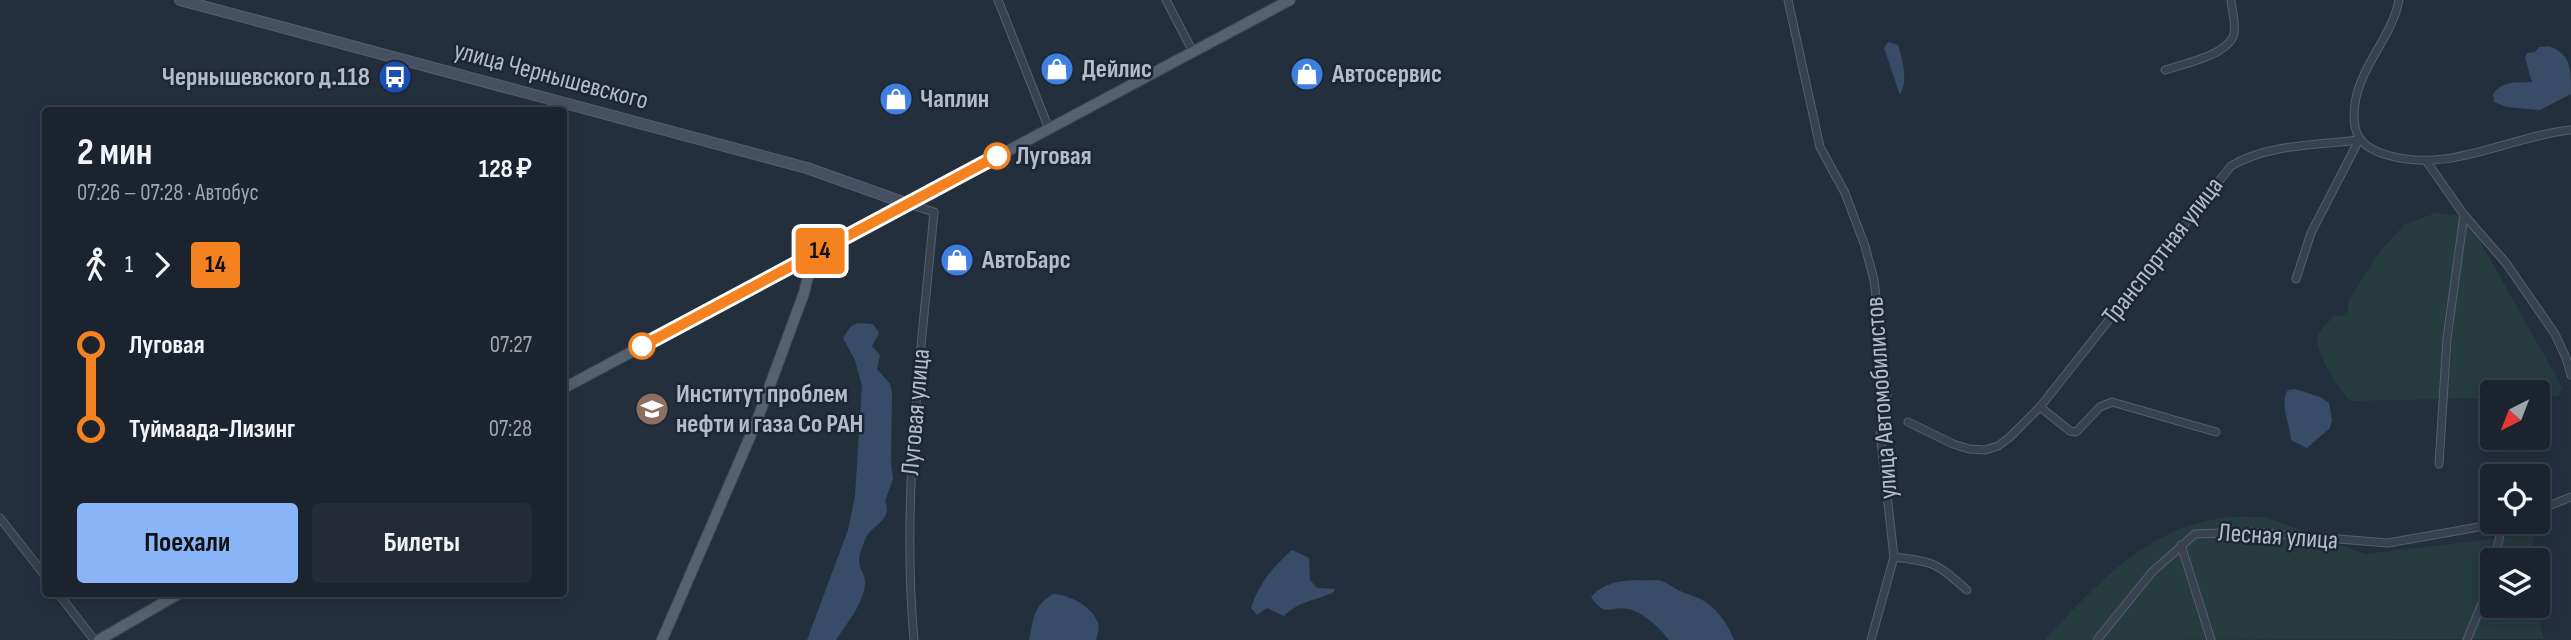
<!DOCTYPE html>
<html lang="ru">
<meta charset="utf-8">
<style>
body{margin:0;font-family:"Sofia Sans Condensed",sans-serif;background:#242b36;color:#f1f3f6;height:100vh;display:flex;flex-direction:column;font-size:26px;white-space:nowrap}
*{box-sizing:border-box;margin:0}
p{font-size:23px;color:#a0a4aa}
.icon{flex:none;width:38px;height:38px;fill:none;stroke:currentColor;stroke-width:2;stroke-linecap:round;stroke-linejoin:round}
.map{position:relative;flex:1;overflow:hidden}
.drawer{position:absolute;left:42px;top:107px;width:525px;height:490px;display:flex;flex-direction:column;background:#1b232e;border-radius:7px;box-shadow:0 4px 18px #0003,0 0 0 2px #39404a}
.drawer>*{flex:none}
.badge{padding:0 14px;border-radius:5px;font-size:24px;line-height:46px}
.needle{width:46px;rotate:222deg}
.fabs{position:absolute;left:2480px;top:380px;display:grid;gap:14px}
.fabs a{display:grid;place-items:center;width:70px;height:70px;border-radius:7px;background:#1b232e;box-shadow:0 4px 18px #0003,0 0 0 2px #39404a;font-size:35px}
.map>.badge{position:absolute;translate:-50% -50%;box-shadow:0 0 0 4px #fff}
.legs{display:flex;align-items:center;gap:10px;height:77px;padding:0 35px;font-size:23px}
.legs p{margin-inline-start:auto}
.summary{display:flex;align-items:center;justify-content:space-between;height:119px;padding:0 35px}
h1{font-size:38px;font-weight:700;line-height:52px}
.button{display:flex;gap:14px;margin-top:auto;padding:14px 35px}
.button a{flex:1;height:80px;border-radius:7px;background:#8ab4f8;color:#111;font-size:28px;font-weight:700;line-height:80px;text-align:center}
.button a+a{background:#242b36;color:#f1f3f6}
ul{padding:0 35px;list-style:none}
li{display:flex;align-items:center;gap:24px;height:84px;font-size:26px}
li i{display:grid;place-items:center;width:10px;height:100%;margin:0 9px;background:currentColor}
li i::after{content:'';width:18px;height:18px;margin:-9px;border:5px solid;border-radius:50%;background:#1b232e}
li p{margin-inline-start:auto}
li:first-child i{background:linear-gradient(#0000 50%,currentColor 0)}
li:last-child i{background:linear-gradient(currentColor 50%,#0000 0)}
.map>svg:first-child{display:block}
.green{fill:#263c3f}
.water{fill:#394c67}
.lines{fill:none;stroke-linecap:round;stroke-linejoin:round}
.minor-casing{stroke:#565f6c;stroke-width:9}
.secondary-casing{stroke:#565f6c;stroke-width:12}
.primary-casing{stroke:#414a57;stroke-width:12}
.minor{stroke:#38414e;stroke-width:7}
.secondary{stroke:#465061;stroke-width:10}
.primary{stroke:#56606e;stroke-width:10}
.line-1-casing{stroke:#fff;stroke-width:16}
.line-1{stroke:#f58220;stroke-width:10}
.stop-1-dot{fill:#fff;stroke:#f58220;stroke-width:3.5}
.labels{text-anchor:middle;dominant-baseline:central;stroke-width:5;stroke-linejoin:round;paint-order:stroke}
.poi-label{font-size:26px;font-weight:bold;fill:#b4bcc9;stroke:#1d2633;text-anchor:start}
.street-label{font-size:26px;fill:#b4bcc9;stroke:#1d2633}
.stop-label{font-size:26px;font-weight:bold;fill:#b4bcc9;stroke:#1d2633;text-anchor:start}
</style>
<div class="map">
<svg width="2571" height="640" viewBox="0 0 2571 640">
<rect width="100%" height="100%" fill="#242f3e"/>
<g class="green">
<path d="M2436,213L2466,216L2562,387L2558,396L2538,397V392H2492V398L2350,401C2339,387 2311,351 2319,333C2322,327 2330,321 2334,316L2347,315L2349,300L2380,251L2405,224Z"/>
<path d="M2266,517L2365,554L2534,534L2532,560H2492V606H2536L2544,639L2045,640C2094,587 2147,527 2223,518C2237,516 2252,517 2266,517Z"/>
</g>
<g class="water">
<path d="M1888,42L1898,45C1903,62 1908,79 1900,95L1884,48Z"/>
<path d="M2549,46C2571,55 2571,67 2571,94L2540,110L2507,107L2494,102L2493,94C2503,80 2517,83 2532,82L2525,58L2527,53L2535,52L2539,47Z"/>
<path d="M858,323L873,324L879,333L872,346L880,355L877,369L890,384L892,392L891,463L893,479L885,501C893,522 871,524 865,540C862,547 857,559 860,566C861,572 865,575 865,582C865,602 847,623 836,640H807L848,530L855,496L862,386L855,360L843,338L851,326Z"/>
<path d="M2295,389L2320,397L2329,403L2332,420L2330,428L2307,448L2291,440C2290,424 2279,402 2288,390Z"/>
<path d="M1292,550L1309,558L1310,580L1317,588L1335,589L1334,592C1317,600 1297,602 1284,616L1267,608L1257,615L1251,608C1259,583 1273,567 1292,550Z"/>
<path d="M1658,580C1667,582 1670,586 1678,590C1686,594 1696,596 1704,601C1717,609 1729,625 1734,640H1669C1660,628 1644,613 1629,609C1610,605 1606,619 1591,597C1609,577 1633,581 1658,580Z"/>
<path d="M1053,594C1070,595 1092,606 1098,623C1100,628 1097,635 1096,640H1029C1034,618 1033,606 1053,594Z"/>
</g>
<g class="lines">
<defs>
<g id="minor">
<path d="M998,0L1049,129"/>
<path d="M1166,0L1193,52"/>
<path d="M1788,0L1820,147L1845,193L1865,246L1874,280L1887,394L1885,421L1880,433L1894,557L1871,640"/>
<path d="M2399,0C2392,37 2361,65 2355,103C2351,133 2359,147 2387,155C2450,174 2509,136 2571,130"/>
<path d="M2165,70C2184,64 2228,55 2234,34C2236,24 2232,10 2231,0"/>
<path d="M2427,162L2464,215L2506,263L2555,334L2566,358L2571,375"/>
<path d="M908,204L934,212C921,354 901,497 914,640"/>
<path d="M2296,279L2311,233L2359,140"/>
<path d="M2040,407L2070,431L2076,432L2100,407L2112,402L2216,432"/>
<path d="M1908,422L1953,444L1969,449L1985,450L1998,446L2010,437L2040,407L2231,166C2268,144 2317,145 2359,140"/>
<path d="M2439,464L2447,338L2464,215"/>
<path d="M2538,510L2571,497"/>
<path d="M0,518L46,577"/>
<path d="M2181,545L2211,640"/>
<path d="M1894,557C1936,562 1936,563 1967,590"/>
<path d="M2494,560L2503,523"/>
<path d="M58,593L94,640"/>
<path d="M2097,640L2152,572L2195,534L2251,532L2388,543L2507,522"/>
<path d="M2467,640L2483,601L2492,567"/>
</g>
<path id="secondary" d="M180,0L807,168L908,204"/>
<g id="primary">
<path d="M564,388L1290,0"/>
<path d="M99,640L180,593"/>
<path d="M662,640L756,423L804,293L808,276L802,261"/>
</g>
</defs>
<use href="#minor" class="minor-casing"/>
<use href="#secondary" class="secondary-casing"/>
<use href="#primary" class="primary-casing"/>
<use href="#minor" class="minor"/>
<use href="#secondary" class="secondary"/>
<use href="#primary" class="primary"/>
</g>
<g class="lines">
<defs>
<path id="line-1" d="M642,346L997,156"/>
</defs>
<use href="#line-1" class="line-1-casing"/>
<use href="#line-1" class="line-1"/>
</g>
<defs>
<symbol id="shop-disc" viewBox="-11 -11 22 22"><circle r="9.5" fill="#3f7fe0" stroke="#1d2633"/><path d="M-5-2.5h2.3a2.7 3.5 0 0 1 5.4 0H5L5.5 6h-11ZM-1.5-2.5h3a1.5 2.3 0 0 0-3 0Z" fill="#fff"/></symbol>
<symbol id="bus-disc" viewBox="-11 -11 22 22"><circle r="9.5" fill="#1a4fb4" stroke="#1d2633"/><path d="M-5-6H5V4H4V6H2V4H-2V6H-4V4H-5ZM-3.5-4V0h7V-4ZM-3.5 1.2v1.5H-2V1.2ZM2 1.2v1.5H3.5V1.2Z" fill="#fff"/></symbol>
<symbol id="university-disc" viewBox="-11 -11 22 22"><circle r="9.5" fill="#8d6e63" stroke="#1d2633"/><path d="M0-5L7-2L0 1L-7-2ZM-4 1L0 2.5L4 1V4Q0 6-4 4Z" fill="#fff"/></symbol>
</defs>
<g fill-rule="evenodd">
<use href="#shop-disc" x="1038" y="50" width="38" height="38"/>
<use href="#shop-disc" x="1288" y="55" width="38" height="38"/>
<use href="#bus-disc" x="376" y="58" width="38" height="38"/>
<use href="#shop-disc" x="877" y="80" width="38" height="38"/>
<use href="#shop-disc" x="938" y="241" width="38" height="38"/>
<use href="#university-disc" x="633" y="390" width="38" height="38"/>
</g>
<g class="stop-1-dot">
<circle cx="997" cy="156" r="12"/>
<circle cx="642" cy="346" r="12"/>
</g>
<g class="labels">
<g class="poi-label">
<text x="1082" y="69">Дейлис</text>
<text x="1332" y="74">Автосервис</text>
<text x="370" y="77" text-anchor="end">Чернышевского д.118</text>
<text x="920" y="99">Чаплин</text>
<text x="982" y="260">АвтоБарс</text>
<text x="676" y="394">Институт проблем<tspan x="676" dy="30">нефти и газа Со РАН</tspan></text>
</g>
<g class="street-label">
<text transform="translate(551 76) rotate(15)">улица Чернышевского</text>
<text transform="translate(2163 251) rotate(-52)">Транспортная улица</text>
<text transform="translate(1882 398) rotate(-94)">улица Автомобилистов</text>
<text transform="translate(916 412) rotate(-85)">Луговая улица</text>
<text transform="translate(2278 537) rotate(4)">Лесная улица</text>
</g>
<g class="stop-label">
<text x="1016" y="156">Луговая</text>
</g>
</g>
</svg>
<div class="fabs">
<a><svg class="needle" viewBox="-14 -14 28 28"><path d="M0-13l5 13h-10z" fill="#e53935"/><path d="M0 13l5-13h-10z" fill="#a0a4aa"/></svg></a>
<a><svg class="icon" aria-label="locate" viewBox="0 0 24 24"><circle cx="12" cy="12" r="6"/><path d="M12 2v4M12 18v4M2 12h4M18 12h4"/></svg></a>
<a><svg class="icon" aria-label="layers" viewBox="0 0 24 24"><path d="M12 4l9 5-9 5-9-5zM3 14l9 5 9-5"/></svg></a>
</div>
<b class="badge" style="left:820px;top:251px;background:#f58220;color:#111">14</b>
<section class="drawer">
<div class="summary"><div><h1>2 мин</h1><p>07:26 – 07:28 · Автобус</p></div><b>128 ₽</b></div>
<div class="legs"><svg class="icon" aria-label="walk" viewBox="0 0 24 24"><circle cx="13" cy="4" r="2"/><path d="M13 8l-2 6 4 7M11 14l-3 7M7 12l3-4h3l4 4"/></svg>1<svg class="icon" aria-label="forward" viewBox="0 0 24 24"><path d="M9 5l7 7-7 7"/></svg><b class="badge" style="background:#f58220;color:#111">14</b></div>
<ul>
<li><i style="color:#f58220"></i><b>Луговая</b><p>07:27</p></li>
<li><i style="color:#f58220"></i><b>Туймаада-Лизинг</b><p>07:28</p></li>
</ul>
<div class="button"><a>Поехали</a><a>Билеты</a></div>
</section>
</div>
